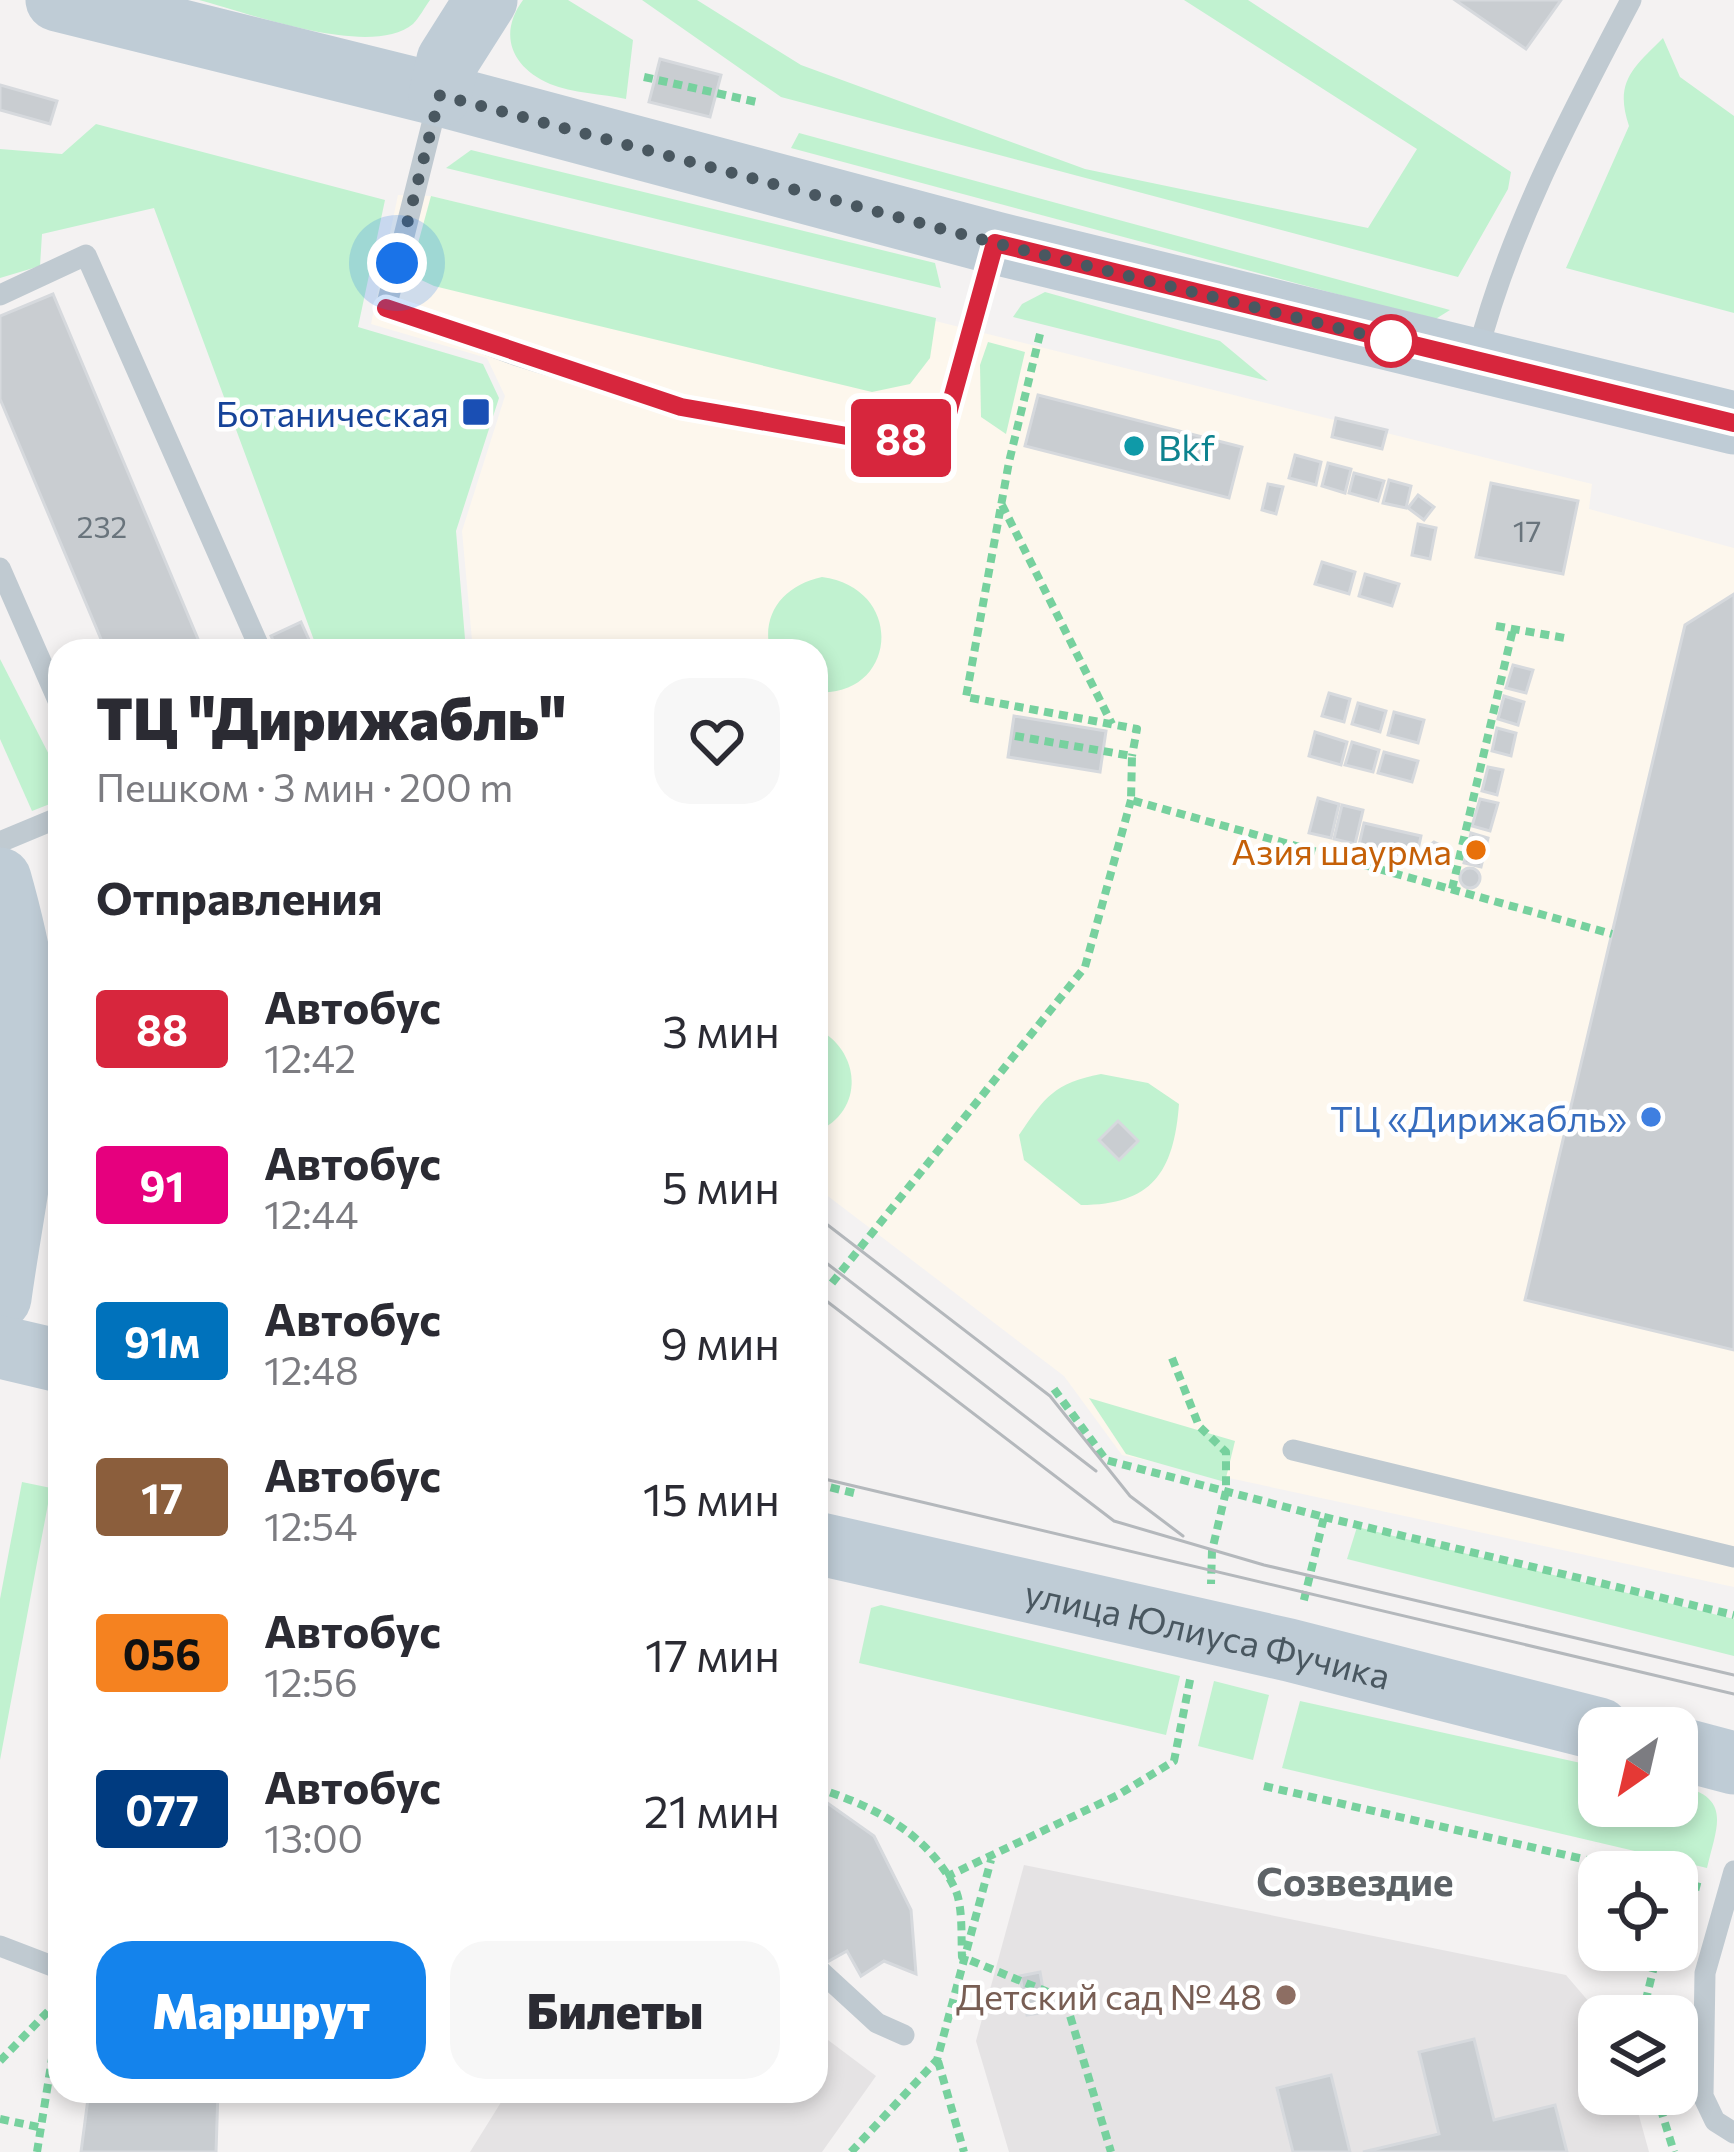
<!DOCTYPE html>
<html lang="ru">
<meta charset="utf-8">
<style>
body{margin:0;font-family:Commissioner,sans-serif;background:#f7f7f7;color:#2b2b33;height:100vh;display:flex;flex-direction:column;font-size:45px;white-space:nowrap}
*{box-sizing:border-box;margin:0}
p{font-size:39px;color:#7c7c81}
.icon{flex:none;width:66px;height:66px;fill:none;stroke:currentColor;stroke-width:2;stroke-linecap:round;stroke-linejoin:round}
.map{position:relative;flex:1;overflow:hidden}
.side{position:absolute;left:48px;top:639px;width:780px;height:1464px;display:flex;flex-direction:column;background:#fff;border-radius:36px;box-shadow:0 6px 18px #0003}
.side>*{flex:none}
.badge{padding:0 24px;border-radius:9px;font-size:42px;line-height:78px}
.needle{width:78px;rotate:214deg}
.controls{position:absolute;left:1578px;top:1707px;display:grid;gap:24px}
.controls a{display:grid;place-items:center;width:120px;height:120px;border-radius:24px;background:#fff;box-shadow:0 6px 18px #0003;font-size:60px}
.you{position:absolute;width:60px;height:60px;margin:-30px;border:9px solid #fff;border-radius:50%;background:#1a73e8;box-shadow:0 0 0 18px #1a73e833}
.map>.badge{position:absolute;translate:-50% -50%;box-shadow:0 0 0 6px #fff}
h2{padding:0 48px;font-size:45px;line-height:108px}
.round{display:grid;place-items:center;flex:none;width:126px;height:126px;border-radius:36px;background:#f7f7f7}
.overview{display:flex;align-items:center;justify-content:space-between;height:204px;padding:0 48px}
h1{font-size:57px;font-weight:800;line-height:90px}
.action{display:flex;gap:24px;margin-top:auto;padding:24px 48px}
.action a{flex:1;height:138px;border-radius:36px;background:#1483ec;color:#fff;font-size:48px;font-weight:800;line-height:138px;text-align:center}
.action a+a{background:#f7f7f7;color:#2b2b33}
ul{padding:0;list-style:none}
li{display:flex;align-items:center;gap:36px;height:156px;padding:0 48px}
li div{flex:1}
li b{display:block;font-size:45px}
li em{font-style:normal}
li .badge{min-width:132px;font-weight:700;text-align:center}
.map>svg:first-child{display:block}
.commercial{fill:#fdf7ed}
.education{fill:#e5e3e4}
.green{fill:#c1f2d0}
.building{fill:#c9cdd1;stroke:#d6d9dd;stroke-width:3}
.lines{fill:none;stroke-linecap:round;stroke-linejoin:round}
.path{stroke:#77d19e;stroke-width:8;stroke-dasharray:9 6;stroke-linecap:butt}
.lane{stroke:#c0cad1;stroke-width:21}
.secondary{stroke:#bfccd6;stroke-width:63}
.tram{stroke:#b4b8bc;stroke-width:3}
.line-casing{stroke:#fff;stroke-width:27}
.line{stroke:#d7263d;stroke-width:18}
.walk{stroke:#495760;stroke-width:12;stroke-dasharray:0 21.6}
.stop-dot{fill:#fff;stroke:#d7263d;stroke-width:6}
.transit-dot{fill:#1a4fb4;stroke:#fff;stroke-width:4.5}
.culture-dot{fill:#0f9aa8;stroke:#fff;stroke-width:4.5}
.food-dot{fill:#e8710a;stroke:#fff;stroke-width:4.5}
.shop-dot{fill:#3f7fe0;stroke:#fff;stroke-width:4.5}
.education-dot{fill:#8d6e63;stroke:#fff;stroke-width:4.5}
.labels{text-anchor:middle;dominant-baseline:central;stroke-width:9;stroke-linejoin:round;paint-order:stroke}
.number-label{font-size:30px;fill:#69747c}
.transit-label{font-size:36px;fill:#164399;stroke:#fff;text-anchor:end}
.culture-label{font-size:36px;fill:#0d838f;stroke:#fff;text-anchor:start}
.food-label{font-size:36px;fill:#c56008;stroke:#fff;text-anchor:end}
.shop-label{font-size:36px;fill:#366cbe;stroke:#fff;text-anchor:end}
.street-label{font-size:36px;fill:#495760;stroke:#fff}
.education-label{font-size:36px;fill:#785e54;stroke:#fff;text-anchor:end}
.neighbourhood-label{font-size:39px;font-weight:bold;fill:#5e6367;stroke:#fff}
</style>
<div class="map">
<svg width="1734" height="2152" viewBox="0 0 1734 2152">
<rect width="100%" height="100%" fill="#f4f2f2"/>
<path class="commercial" d="M398,195L431,196L1592,484L1589,509L1734,548V1587L1122,1455L1064,1376L816,1187V651H473L462,531L505,396L487,358L371,324Z"/>
<g class="education">
<path d="M1024,1865L1566,1975L1601,2016L1599,2094H1633L1649,2152H1009L976,2041Z"/>
<path d="M816,2031L876,2076L822,2152H470L508,2091H816Z"/>
</g>
<g class="green">
<path d="M199,0H430C425,7 419,18 413,24C370,59 249,13 199,0Z"/>
<path d="M523,0H568L633,40L626,99C603,94 572,93 550,84C511,67 498,34 523,0Z"/>
<path d="M642,0H697L801,65L1085,169L1368,228L1417,149L1184,0H1248L1511,172L1508,189L1458,277L781,97Z"/>
<path d="M1663,38L1680,77L1734,116V313L1566,268L1629,126C1614,82 1633,68 1663,38Z"/>
<path d="M96,124L385,200L358,327L483,364L499,398L456,531L466,651H318L154,208L42,234L40,266L0,278V149L62,154Z"/>
<path d="M799,133L1450,310L1434,320L791,148Z"/>
<path d="M471,150L935,263L941,288L446,168Z"/>
<path d="M431,196L936,318L930,358L910,384L872,392L434,286L417,278L414,258Z"/>
<path d="M1045,292L1220,341L1268,381L1013,317L1022,304Z"/>
<path d="M988,342L1025,352L1006,434L981,417L980,365Z"/>
<path d="M822,577C908,589 896,699 816,692V651H770C761,612 785,585 822,577Z"/>
<path d="M0,659L60,776V800L32,811L0,739Z"/>
<path d="M816,1028C861,1050 866,1111 816,1132Z"/>
<path d="M1101,1074L1148,1083L1179,1104C1174,1172 1152,1205 1081,1205L1024,1160L1019,1135C1045,1097 1054,1083 1101,1074Z"/>
<path d="M1089,1398L1235,1441L1225,1482L1126,1454Z"/>
<path d="M22,1482L51,1488L0,1760V1599Z"/>
<path d="M1357,1527L1734,1619V1656L1347,1559Z"/>
<path d="M881,1605L1180,1676L1166,1735L859,1663L871,1608Z"/>
<path d="M1214,1681L1269,1695L1253,1760L1198,1746Z"/>
<path d="M1300,1701L1599,1767V1806H1677V1785C1733,1797 1717,1825 1707,1868L1282,1768Z"/>
</g>
<g class="building">
<path d="M1455,0H1561L1526,49Z"/>
<path d="M660,59L721,75L710,117L649,102Z"/>
<path d="M0,85L57,101L50,124L0,110Z"/>
<path d="M53,294L203,651H106L0,399V316Z"/>
<path d="M1038,395L1242,447L1229,498L1025,446Z"/>
<path d="M1336,418L1387,430L1382,449L1332,437Z"/>
<path d="M1295,455L1321,462L1316,485L1289,478Z"/>
<path d="M1328,463L1351,469L1345,493L1322,486Z"/>
<path d="M1354,473L1384,481L1378,501L1349,493Z"/>
<path d="M1389,480L1411,486L1406,508L1383,503Z"/>
<path d="M1491,483L1578,501L1563,574L1476,557Z"/>
<path d="M1268,484L1283,487L1276,514L1262,510Z"/>
<path d="M1418,495L1434,507L1424,520L1408,508Z"/>
<path d="M1418,524L1436,528L1430,559L1412,555Z"/>
<path d="M1322,562L1355,572L1349,594L1315,584Z"/>
<path d="M1365,574L1399,584L1392,606L1359,596Z"/>
<path d="M1734,594V1350L1525,1300L1685,625Z"/>
<path d="M301,622L314,651H278L271,636Z"/>
<path d="M1513,665L1533,670L1526,693L1506,688Z"/>
<path d="M1329,693L1350,699L1344,722L1322,716Z"/>
<path d="M1504,696L1524,702L1518,725L1498,719Z"/>
<path d="M1358,703L1386,711L1380,732L1352,724Z"/>
<path d="M1394,712L1424,720L1418,743L1388,735Z"/>
<path d="M1014,716L1106,731L1100,772L1008,757Z"/>
<path d="M1497,728L1516,733L1511,756L1492,751Z"/>
<path d="M1315,732L1347,742L1341,765L1309,756Z"/>
<path d="M1352,742L1379,750L1373,772L1345,765Z"/>
<path d="M1384,752L1418,761L1412,782L1378,773Z"/>
<path d="M1488,767L1503,770L1497,795L1482,791Z"/>
<path d="M1318,798L1339,804L1331,838L1309,833Z"/>
<path d="M1480,799L1498,803L1490,831L1472,826Z"/>
<path d="M1342,805L1363,810L1355,844L1334,839Z"/>
<path d="M1364,823L1421,836L1416,859L1359,845Z"/>
<path d="M1471,833L1488,838L1481,867L1464,863Z"/>
<path d="M1434,842L1442,846L1444,855L1436,861L1427,857L1426,848Z"/>
<circle cx="1470" cy="878" r="10"/>
<path d="M1118,1121L1138,1141L1119,1160L1099,1140Z"/>
<path d="M816,1795L874,1836L911,1910L916,1974L884,1961L861,1976L847,1951L820,1966L816,1961Z"/>
<path d="M1040,1972L1047,2012L1027,2015L1020,1976Z"/>
<path d="M1474,2039L1494,2120L1555,2105L1567,2152H1363L1439,2134L1419,2052Z"/>
<path d="M1331,2075L1350,2152H1293L1277,2088Z"/>
<path d="M89,2091H218L216,2152H81Z"/>
</g>
<g class="lines">
<g class="path">
<path d="M644,77L761,103"/>
<path d="M1040,334L1009,462L966,697L1137,729L1132,756"/>
<path d="M1002,505L1112,724"/>
<path d="M1496,626L1565,638"/>
<path d="M1015,736L1132,756L1131,800L1612,934"/>
<path d="M1452,889L1513,629"/>
<path d="M832,1283L1085,967L1131,800"/>
<path d="M1172,1358L1199,1426L1226,1452V1491L1212,1551L1211,1584"/>
<path d="M1054,1389L1106,1460L1324,1517L1303,1604"/>
<path d="M816,1484L854,1493"/>
<path d="M1324,1517L1734,1615"/>
<path d="M1264,1786L1640,1872"/>
<path d="M816,1788C872,1805 930,1834 956,1891C963,1909 961,1937 962,1957L1065,1999L1111,2152"/>
<path d="M946,1877L1118,1795L1174,1761L1191,1675"/>
<path d="M1677,1881L1704,1888"/>
<path d="M1642,2016L1658,1950"/>
<path d="M0,2061L60,1999"/>
<path d="M938,2061L964,2152"/>
<path d="M1656,2094L1674,2152"/>
<path d="M0,2119L43,2128"/>
<path d="M37,2152L60,2009"/>
<path d="M851,2152L937,2060L991,1860"/>
</g>
<g class="lane">
<path d="M438,100L386,308L515,355L681,407L887,443L945,424L994,249"/>
<path d="M0,295L86,255L261,651"/>
<path d="M1477,355C1509,230 1571,114 1631,0"/>
<path d="M0,568L60,705"/>
<path d="M0,842L60,817"/>
<path d="M1293,1450L1734,1557"/>
<path d="M1734,1871L1705,1973L1703,2096L1715,2121L1734,2133"/>
<path d="M0,1946L60,1969"/>
<path d="M816,1967L877,2023L904,2035"/>
</g>
<g class="secondary">
<path d="M57,0L440,95L995,243L1734,423"/>
<path d="M440,95L448,60L486,0"/>
<path d="M0,879C20,950 35,1024 29,1097C23,1164 9,1232 0,1298"/>
<path d="M0,1347L60,1361"/>
<path id="s1" d="M816,1543L1289,1650L1599,1729"/>
<path d="M1677,1748L1734,1763"/>
</g>
<g class="tram">
<path d="M816,1216L1050,1396L1130,1496L1183,1536"/>
<path d="M816,1255L1096,1471"/>
<path d="M816,1293L1114,1521L1264,1565L1734,1675"/>
<path d="M816,1477L1734,1694"/>
</g>
</g>
<g class="lines">
<defs>
<path id="line" d="M386,308L681,407L887,443L945,424L995,243L1734,423"/>
</defs>
<use href="#line" class="line-casing"/>
<use href="#line" class="line"/>
<path class="walk" d="M397,263L440,95L995,243L1391,341"/>
</g>
<circle class="stop-dot" cx="1391" cy="341" r="24"/>
<rect class="transit-dot" x="461" y="397" width="30" height="30" rx="6"/>
<circle class="culture-dot" cx="1134" cy="446" r="12"/>
<circle class="food-dot" cx="1476" cy="850" r="12"/>
<circle class="shop-dot" cx="1651" cy="1117" r="12"/>
<circle class="education-dot" cx="1286" cy="1995" r="12"/>
<g class="labels">
<g class="number-label">
<text x="102" y="525">232</text>
<text x="1527" y="529">17</text>
</g>
<g class="transit-label">
<text x="449" y="412">Ботаническая</text>
</g>
<g class="culture-label">
<text x="1158" y="446">Bkf</text>
</g>
<g class="food-label">
<text x="1452" y="850">Азия шаурма</text>
</g>
<g class="shop-label">
<text x="1627" y="1117">ТЦ «Дирижабль»</text>
</g>
<g class="street-label">
<text stroke="none"><textPath href="#s1" startOffset="402">улица Юлиуса Фучика</textPath></text>
</g>
<g class="education-label">
<text x="1262" y="1995">Детский сад № 48</text>
</g>
<g class="neighbourhood-label">
<text x="1355" y="1880">Созвездие</text>
</g>
</g>
</svg>
<div class="controls">
<a><svg class="needle" viewBox="-14 -14 28 28"><path d="M0-13l5 13h-10z" fill="#e53935"/><path d="M0 13l5-13h-10z" fill="#7c7c81"/></svg></a>
<a><svg class="icon" aria-label="locate" viewBox="0 0 24 24"><circle cx="12" cy="12" r="6"/><path d="M12 2v4M12 18v4M2 12h4M18 12h4"/></svg></a>
<a><svg class="icon" aria-label="layers" viewBox="0 0 24 24"><path d="M12 4l9 5-9 5-9-5zM3 14l9 5 9-5"/></svg></a>
</div>
<div class="you" style="left:397px;top:263px"></div>
<b class="badge" style="left:901px;top:438px;background:#d7263d;color:#fff">88</b>
<section class="side">
<div class="overview"><div><h1>ТЦ &quot;Дирижабль&quot;</h1><p>Пешком · 3 мин · 200 m</p></div><a class="round"><svg class="icon" aria-label="heart" viewBox="0 0 24 24"><path d="M12 20l-8-8c-3-5 5-10 8-4 3-6 11-1 8 4z"/></svg></a></div>
<h2>Отправления</h2>
<ul>
<li><span class="badge" style="background:#d7263d;color:#fff">88</span><div><b>Автобус</b><p>12:42</p></div><em>3 мин</em></li>
<li><span class="badge" style="background:#e6007e;color:#fff">91</span><div><b>Автобус</b><p>12:44</p></div><em>5 мин</em></li>
<li><span class="badge" style="background:#0072bc;color:#fff">91м</span><div><b>Автобус</b><p>12:48</p></div><em>9 мин</em></li>
<li><span class="badge" style="background:#8b5e3c;color:#fff">17</span><div><b>Автобус</b><p>12:54</p></div><em>15 мин</em></li>
<li><span class="badge" style="background:#f58220;color:#111">056</span><div><b>Автобус</b><p>12:56</p></div><em>17 мин</em></li>
<li><span class="badge" style="background:#003b80;color:#fff">077</span><div><b>Автобус</b><p>13:00</p></div><em>21 мин</em></li>
</ul>
<div class="action"><a>Маршрут</a><a>Билеты</a></div>
</section>
</div>
